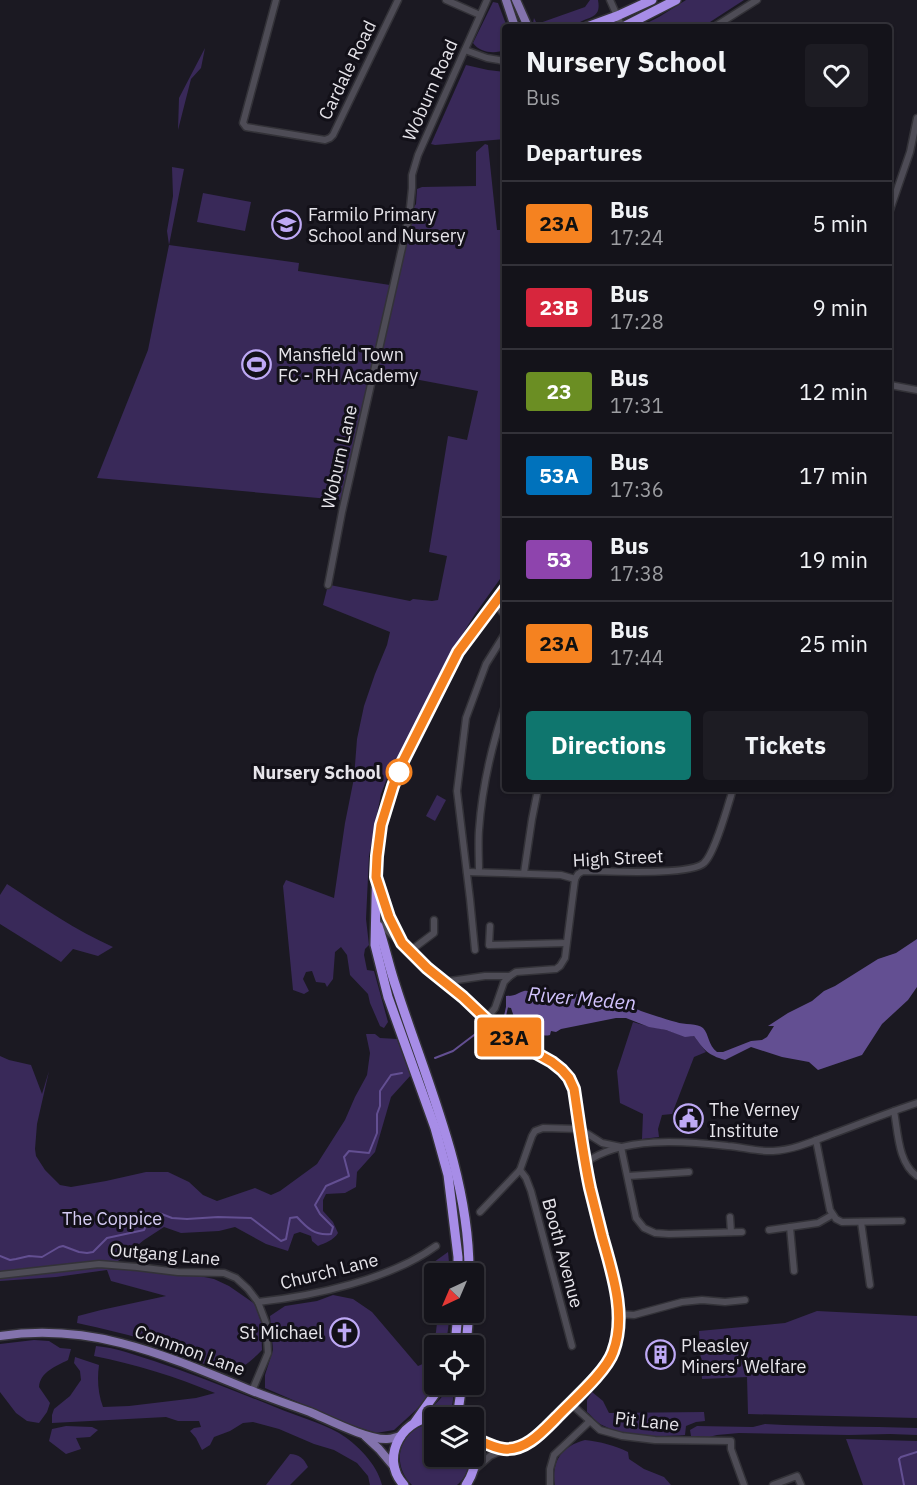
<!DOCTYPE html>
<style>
body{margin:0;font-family:"IBM Plex Sans",sans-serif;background:#1d1c23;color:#f1f3f6;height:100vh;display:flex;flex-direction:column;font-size:22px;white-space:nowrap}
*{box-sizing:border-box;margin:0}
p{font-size:20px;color:#9d9ea2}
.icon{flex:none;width:33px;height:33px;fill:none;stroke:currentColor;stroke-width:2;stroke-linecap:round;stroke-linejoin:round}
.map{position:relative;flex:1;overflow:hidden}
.drawer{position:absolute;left:502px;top:24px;width:390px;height:768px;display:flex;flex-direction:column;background:#14131a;border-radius:6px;box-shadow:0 2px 4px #0004,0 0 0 2px #333239}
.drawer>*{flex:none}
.badge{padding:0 12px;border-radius:4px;font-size:21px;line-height:39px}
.needle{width:39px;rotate:224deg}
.controls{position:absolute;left:424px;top:1263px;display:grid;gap:12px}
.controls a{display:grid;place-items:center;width:60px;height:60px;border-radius:6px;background:#14131a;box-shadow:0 2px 4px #0004,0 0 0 2px #333239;font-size:30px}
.map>.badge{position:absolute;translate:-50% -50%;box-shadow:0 0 0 3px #fff}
h2{padding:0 24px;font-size:22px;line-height:54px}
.round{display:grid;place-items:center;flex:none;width:63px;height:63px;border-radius:6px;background:#1d1c23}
.head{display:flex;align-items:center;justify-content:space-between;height:102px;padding:0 24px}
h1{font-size:28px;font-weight:700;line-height:45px}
.button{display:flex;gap:12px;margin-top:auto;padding:12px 24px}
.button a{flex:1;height:69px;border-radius:6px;background:#0f766e;color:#fff;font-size:24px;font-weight:700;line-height:69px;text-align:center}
.button a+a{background:#1d1c23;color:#f1f3f6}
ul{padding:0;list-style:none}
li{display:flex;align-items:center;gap:18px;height:84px;padding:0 24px;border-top:2px solid #333239}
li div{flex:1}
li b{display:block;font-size:22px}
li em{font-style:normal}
li .badge{min-width:66px;font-weight:700;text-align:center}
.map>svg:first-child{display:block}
.green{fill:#392959}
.water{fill:#634f92}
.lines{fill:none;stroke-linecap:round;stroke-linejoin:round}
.stream{stroke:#634f92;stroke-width:2}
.minor-casing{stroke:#333238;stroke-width:9}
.major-casing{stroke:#333238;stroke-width:11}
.highway-casing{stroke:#333238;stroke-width:12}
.minor{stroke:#4e4c56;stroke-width:6}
.major{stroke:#8373ad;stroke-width:8}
.highway{stroke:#a78de7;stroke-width:9}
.line-casing{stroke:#fff;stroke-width:14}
.line{stroke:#f58220;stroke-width:9}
.stop-dot{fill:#fff;stroke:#f58220;stroke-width:3}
.labels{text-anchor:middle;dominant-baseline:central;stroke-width:6;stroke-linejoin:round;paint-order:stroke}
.street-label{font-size:18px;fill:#e6e4ea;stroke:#121018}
.poi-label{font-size:18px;fill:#e6e4ea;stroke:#121018;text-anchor:start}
.stop-label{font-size:18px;font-weight:bold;fill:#e6e4ea;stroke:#121018;text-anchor:end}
.park-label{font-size:18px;fill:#d6cdf4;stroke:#121018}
.water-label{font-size:20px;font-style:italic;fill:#d1c2fc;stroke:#121018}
</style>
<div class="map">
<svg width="917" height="1485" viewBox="0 0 917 1485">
<rect width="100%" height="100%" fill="#1b1922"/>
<g class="green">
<path d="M590,0H598C602,21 586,15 575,26L535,27L533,23L534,18L537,24L585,7Z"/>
<path d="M686,0H744L710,22L706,27H639L659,17Z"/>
<path d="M493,2L498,3L507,27H506L505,50C495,54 480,53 473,43Z"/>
<path d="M205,48L201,68L191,79L178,130L179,98Z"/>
<path d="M466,65L488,70L505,72V139L435,145L431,144Z"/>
<path d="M485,144L488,145L497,230H506L505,564L500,579L475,614L448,658L431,695L389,773L381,794L369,856L366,919L369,945L365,949L364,955L367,970L374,971L388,1022L384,1028L380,1026L370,1003L368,994L350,975L347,955L341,947L335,952L333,979L327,987L325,983L316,982L312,971L306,972L303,979L309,991L304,994L293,990L283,886L286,880L334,898L345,823L354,778L357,739L364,706L375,674L387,645L390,632L323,605L327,589L330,585L410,601L413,599L432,601L438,600L447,556L429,552L448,436L467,440L478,391L409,378L378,368V362L398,280L412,210L416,204L417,189L422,187L476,186V152Z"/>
<path d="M172,167L184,169L169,245L299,263L298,271L390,285L341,500L97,478L148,350L169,245L167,231L173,196Z"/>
<path d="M203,193L251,202L245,231L197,222Z"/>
<path d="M437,795L446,800L435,821L426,816Z"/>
<path d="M7,884C42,907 75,930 113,947L98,956L73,949L61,962L0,924V895Z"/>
<path d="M633,1022C644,1026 655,1027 666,1030C676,1033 683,1037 694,1036L706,1052L694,1057L672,1114L662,1115L658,1129L659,1137L642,1139L643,1114L620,1103L617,1071Z"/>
<path d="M366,1034H375L380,1038L397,1039L411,1075L391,1097L375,1152L357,1172L356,1187L345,1193L326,1194L323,1200V1211L333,1222L338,1233C334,1240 325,1243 318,1246L312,1241L311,1236L300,1232L294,1234L288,1251L266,1244L235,1227L219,1231L181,1233L164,1227L144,1240L108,1269L130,1270L163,1274H190L214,1279L229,1286L255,1304L261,1322L262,1350C253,1359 242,1371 227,1371C211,1370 177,1350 158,1344C132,1335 104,1329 77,1323L78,1316L101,1310L166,1296L111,1281L107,1270L56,1277L0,1281V1056L9,1060L31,1065L42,1094L49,1071L37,1124L35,1149L36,1156L45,1170L60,1185L71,1187L106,1181L146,1172H168L189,1182L203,1195L217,1201L255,1188L271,1195L280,1191L317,1164L345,1120L355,1097L367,1075L370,1053Z"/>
<path d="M448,1252L450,1273H435L434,1262Z"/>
<path d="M333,1295L353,1299L372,1312L418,1366L425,1363L436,1332L438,1313H450L446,1345L435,1346V1383L431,1393L416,1410L394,1430L376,1433L351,1425L265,1388V1375L273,1350L270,1316L285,1306L317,1301Z"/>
<path d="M817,1311L917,1316V1418L748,1414L747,1377L702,1379L699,1331L785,1323Z"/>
<path d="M34,1340L49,1341L60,1348L71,1349L68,1360C56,1366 40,1372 39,1387L50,1403L47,1412L39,1423L27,1421L16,1413L0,1392V1344Z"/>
<path d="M96,1346C117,1348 135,1355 154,1361C195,1375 235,1391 275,1407C296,1416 319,1422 339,1433C357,1444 377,1464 382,1485H370L368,1476L357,1463L334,1450L314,1444L279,1429L253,1422L243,1423L230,1431L214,1437L210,1445L202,1450L196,1438L190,1431L194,1428L201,1427L199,1421H178L166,1417L52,1423V1415L54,1409L70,1396L81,1380L80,1371L74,1363L75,1357L99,1365C97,1379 98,1394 103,1407L129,1406L196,1398L215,1393C176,1377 135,1364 94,1356Z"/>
<path d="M448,1385H455L451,1414L439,1411L428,1412L441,1398Z"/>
<path d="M592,1392L603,1401L609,1413L704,1412L705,1421L696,1422L686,1426L685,1435C658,1437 627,1438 602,1425C596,1422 592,1416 587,1412V1400Z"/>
<path d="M427,1424H435V1456L470,1457C469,1468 466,1478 457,1485H412C396,1470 395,1444 414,1430C418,1427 422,1426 427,1424Z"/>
<path d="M765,1424C816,1427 866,1426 917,1428V1435L890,1434L849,1435L739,1433L717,1435L709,1437L691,1436L690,1430L697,1426L753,1427Z"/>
<path d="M66,1426L92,1427L98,1430L90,1437L76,1438L81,1449L66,1454L49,1441L52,1429Z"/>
<path d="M846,1439L917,1441V1485H863Z"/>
<path d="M585,1440C601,1442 614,1445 628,1452L629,1459L644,1469L664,1477L671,1485H555C551,1461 562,1446 585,1440Z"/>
<path d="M290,1454C299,1454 304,1459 308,1467L290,1485H266Z"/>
</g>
<path class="water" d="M917,939V987L908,1000L882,1024L862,1055L818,1070L809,1062L782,1057L751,1047L725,1060C708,1055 704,1050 694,1036L685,1037L666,1030L649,1027L626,1018H616L561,1029L556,1032L551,1031L550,1035C542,1037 529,1033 523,1026C522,1025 519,1016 519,1016L514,1017L511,1008L506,1007V996C517,996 517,993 524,991C531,990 536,995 542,995C562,996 568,989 588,998C608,992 623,1004 641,1011C652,1015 665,1019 676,1022C684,1025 698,1023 703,1028C709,1034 708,1045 717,1052H723L751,1041L762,1040L767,1037L774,1026H768L788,1013L812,1001L824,991L835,986L878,959L896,953Z"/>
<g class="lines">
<g class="stream">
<path d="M435,1058L453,1051L482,1029L505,1016L507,1007"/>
<path d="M0,1256L10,1260L16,1259L29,1256L42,1257L59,1247L63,1246L79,1252L87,1253L93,1252L107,1238L144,1230L149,1219L159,1213L172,1218L187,1219L218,1217L251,1218L281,1241L286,1239L290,1218L297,1217C307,1228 315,1236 331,1234L333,1227L320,1214L315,1205L326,1186L349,1176L344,1157L349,1151L369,1153L377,1133V1114L380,1106V1091L391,1075L402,1073"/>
<path d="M904,1485L899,1459L901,1457L917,1452"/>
</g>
<defs>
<g id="minor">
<path d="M276,0L243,123L246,127L325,140L330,138L333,135L398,0"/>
<path d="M446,0L480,15"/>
<path d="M610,0L622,27"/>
<path d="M714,27L757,0"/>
<path d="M465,50L487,58L499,60L506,62"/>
<path d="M890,210L910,152L917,118"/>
<path d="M890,385L917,390"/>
<path d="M328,585L342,512L409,217L412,188V175L418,155L487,0"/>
<path d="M494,603L506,616"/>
<path d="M479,871C479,858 478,843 479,830C482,786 492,744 506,703"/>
<path d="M467,872L561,875L575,879"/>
<path d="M524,873L532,819L538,789"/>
<path d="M575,879L578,874L583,871C604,871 691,876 704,863C715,853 728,805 733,789"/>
<path d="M378,885L389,917L401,942"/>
<path d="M379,923C406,948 434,972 462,996C476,1008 488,1023 503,1034C528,1052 560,1059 574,1089L585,1163L615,1287L618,1314V1330L613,1353L596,1377L541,1433L529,1442L505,1449L490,1456L475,1469"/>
<path d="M490,926L489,945L566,943"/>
<path d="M475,950L470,899L457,791L466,718L486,664L506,632"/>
<path d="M410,951L434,933V920"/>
<path d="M448,984L450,981L485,976H510L516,972L556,969L560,966L565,958L575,879"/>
<path d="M486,1019L495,1008L504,982L510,976"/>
<path d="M894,1111C898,1132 898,1163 917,1176"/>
<path d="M816,1140L830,1210L836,1219L842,1222L902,1221"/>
<path d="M585,1163C622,1136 684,1141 728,1146C742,1147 759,1152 773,1151C794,1150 816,1140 835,1133C862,1123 889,1112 917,1103"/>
<path d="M520,1170L526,1178L531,1191L572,1346"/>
<path d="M628,1176L689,1172"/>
<path d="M480,1212L520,1170L532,1136L535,1131L543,1128L580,1129L602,1143L621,1147L636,1218L644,1228L655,1233L669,1234L742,1232"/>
<path d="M730,1217L731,1232"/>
<path d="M861,1222L870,1285"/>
<path d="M790,1227L794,1271"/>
<path d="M769,1230L818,1223L832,1215"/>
<path d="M0,1275L99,1264L137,1267L178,1272L224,1273L236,1278L248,1289L258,1302L266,1323L268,1353L252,1391"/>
<path d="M258,1302C314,1296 391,1279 436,1246"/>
<path d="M618,1314L634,1315L682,1302L702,1300L725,1302L745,1300"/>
<path d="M570,1403L600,1430L622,1436L655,1440L731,1441V1449L744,1485"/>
<path d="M474,1438L504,1449"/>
<path d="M550,1485V1469L554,1455L590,1421"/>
<path d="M773,1485L797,1476L801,1485"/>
</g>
<g id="major">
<path d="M506,0L515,27"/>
<path d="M516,0L528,27"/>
<path d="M0,1336C93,1322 167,1356 250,1390C270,1398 290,1405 310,1412C329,1420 368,1440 387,1439C392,1439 396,1437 401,1436"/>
<path d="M365,1436L379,1449L395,1468"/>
</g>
<g id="highway">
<path d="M587,27L617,16L652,0"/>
<path d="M623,27L676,0"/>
<path d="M378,926C385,946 389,967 396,987C425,1078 470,1176 469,1274"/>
<path d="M458,1274V1257L448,1175L435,1128L388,997L375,945L377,856L381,825L393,786L401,764L458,652L506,587"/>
<path d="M455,1346L458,1312"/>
<path d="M466,1346L469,1312"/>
<path d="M457,1418L462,1384"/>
<path d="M415,1422L442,1384"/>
<path d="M404,1485C378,1458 404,1413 440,1418"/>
<path d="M466,1485C474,1473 477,1462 474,1448"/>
</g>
</defs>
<use href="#minor" class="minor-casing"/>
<use href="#major" class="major-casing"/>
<use href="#highway" class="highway-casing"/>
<use href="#minor" class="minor"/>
<use href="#major" class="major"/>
<use href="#highway" class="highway"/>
</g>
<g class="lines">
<defs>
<path id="line" d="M474,1438C483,1442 494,1448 504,1449C526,1451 543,1431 557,1417C572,1401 606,1372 613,1352C627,1315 612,1272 602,1236C598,1220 594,1204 590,1188C583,1155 579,1122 574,1089L569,1078L562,1070L552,1062L502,1034L463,997L427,968L402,943L389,917L376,877L377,856L381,825L393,786L401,765L458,652L506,588"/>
</defs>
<use href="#line" class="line-casing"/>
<use href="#line" class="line"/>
</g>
<defs>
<symbol id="school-ring" viewBox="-11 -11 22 22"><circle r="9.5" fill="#121018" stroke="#bea9f5" stroke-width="1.5"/><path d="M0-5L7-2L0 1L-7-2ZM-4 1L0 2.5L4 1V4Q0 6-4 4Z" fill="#bea9f5"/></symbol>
<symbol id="stadium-ring" viewBox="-11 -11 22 22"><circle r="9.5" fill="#121018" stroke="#bea9f5" stroke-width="1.5"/><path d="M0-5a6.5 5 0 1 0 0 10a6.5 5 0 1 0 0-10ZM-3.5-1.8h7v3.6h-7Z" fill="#bea9f5"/></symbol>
<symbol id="civic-ring" viewBox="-11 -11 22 22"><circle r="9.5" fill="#121018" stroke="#bea9f5" stroke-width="1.5"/><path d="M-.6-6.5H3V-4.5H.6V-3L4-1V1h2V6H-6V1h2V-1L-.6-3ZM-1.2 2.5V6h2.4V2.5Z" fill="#bea9f5"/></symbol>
<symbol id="church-ring" viewBox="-11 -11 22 22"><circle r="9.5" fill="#121018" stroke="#bea9f5" stroke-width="1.5"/><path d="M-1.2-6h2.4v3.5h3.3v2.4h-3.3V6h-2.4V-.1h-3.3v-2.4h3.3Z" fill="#bea9f5"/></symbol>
<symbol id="building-ring" viewBox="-11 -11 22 22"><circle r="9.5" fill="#121018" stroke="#bea9f5" stroke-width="1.5"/><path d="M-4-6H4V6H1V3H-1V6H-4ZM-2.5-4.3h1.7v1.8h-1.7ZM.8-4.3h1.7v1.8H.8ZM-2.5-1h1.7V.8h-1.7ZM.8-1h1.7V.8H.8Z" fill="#bea9f5"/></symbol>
</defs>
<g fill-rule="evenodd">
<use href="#school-ring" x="270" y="208" width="33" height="33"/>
<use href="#stadium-ring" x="240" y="348" width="33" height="33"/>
<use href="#civic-ring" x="672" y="1102" width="33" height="33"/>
<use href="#church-ring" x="328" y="1316" width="33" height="33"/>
<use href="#building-ring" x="644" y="1338" width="33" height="33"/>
</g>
<circle class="stop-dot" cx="399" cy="772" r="12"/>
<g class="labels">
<g class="street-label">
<text transform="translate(347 70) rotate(-64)">Cardale Road</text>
<text transform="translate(430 90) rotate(-66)">Woburn Road</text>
<text transform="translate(339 457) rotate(-77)">Woburn Lane</text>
<text transform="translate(618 858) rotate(-3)">High Street</text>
<text transform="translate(563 1253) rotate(75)">Booth Avenue</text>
<text transform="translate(165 1254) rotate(5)">Outgang Lane</text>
<text transform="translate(329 1271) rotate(-14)">Church Lane</text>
<text transform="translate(190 1350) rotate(20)">Common Lane</text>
<text transform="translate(647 1421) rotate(6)">Pit Lane</text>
</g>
<g class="poi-label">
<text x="308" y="214">Farmilo Primary<tspan x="308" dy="21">School and Nursery</tspan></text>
<text x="278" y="354">Mansfield Town<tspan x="278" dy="21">FC - RH Academy</tspan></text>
<text x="709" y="1109">The Verney<tspan x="709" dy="21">Institute</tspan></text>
<text x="323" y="1332" text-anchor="end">St Michael</text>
<text x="681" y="1345">Pleasley<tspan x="681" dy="21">Miners' Welfare</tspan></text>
</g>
<g class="stop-label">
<text x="381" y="772">Nursery School</text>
</g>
<g class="park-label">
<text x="112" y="1218">The Coppice</text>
</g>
<g class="water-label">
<text transform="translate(582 998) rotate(5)">River Meden</text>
</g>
</g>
</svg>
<div class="controls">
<a><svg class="needle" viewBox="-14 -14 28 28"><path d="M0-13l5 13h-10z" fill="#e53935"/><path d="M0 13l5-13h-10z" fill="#9d9ea2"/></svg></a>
<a><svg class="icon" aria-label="locate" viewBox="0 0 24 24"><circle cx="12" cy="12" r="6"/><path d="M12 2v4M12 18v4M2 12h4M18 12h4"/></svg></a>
<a><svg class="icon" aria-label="layers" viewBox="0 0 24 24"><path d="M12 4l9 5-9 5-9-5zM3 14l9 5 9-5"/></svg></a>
</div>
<b class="badge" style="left:509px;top:1037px;background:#f58220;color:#111">23A</b>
<section class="drawer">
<div class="head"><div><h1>Nursery School</h1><p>Bus</p></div><a class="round"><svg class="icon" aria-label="heart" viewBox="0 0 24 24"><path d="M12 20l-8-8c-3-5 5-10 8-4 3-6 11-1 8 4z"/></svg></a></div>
<h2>Departures</h2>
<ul>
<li><span class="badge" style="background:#f58220;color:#111">23A</span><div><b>Bus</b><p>17:24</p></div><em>5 min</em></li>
<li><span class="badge" style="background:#d7263d;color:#fff">23B</span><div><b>Bus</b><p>17:28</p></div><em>9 min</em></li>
<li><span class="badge" style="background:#6b8e23;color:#fff">23</span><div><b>Bus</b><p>17:31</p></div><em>12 min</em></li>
<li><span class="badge" style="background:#0072bc;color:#fff">53A</span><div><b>Bus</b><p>17:36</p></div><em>17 min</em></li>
<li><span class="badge" style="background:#8e44ad;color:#fff">53</span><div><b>Bus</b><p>17:38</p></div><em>19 min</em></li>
<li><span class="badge" style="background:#f58220;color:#111">23A</span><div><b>Bus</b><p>17:44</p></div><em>25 min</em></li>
</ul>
<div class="button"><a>Directions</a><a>Tickets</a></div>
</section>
</div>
